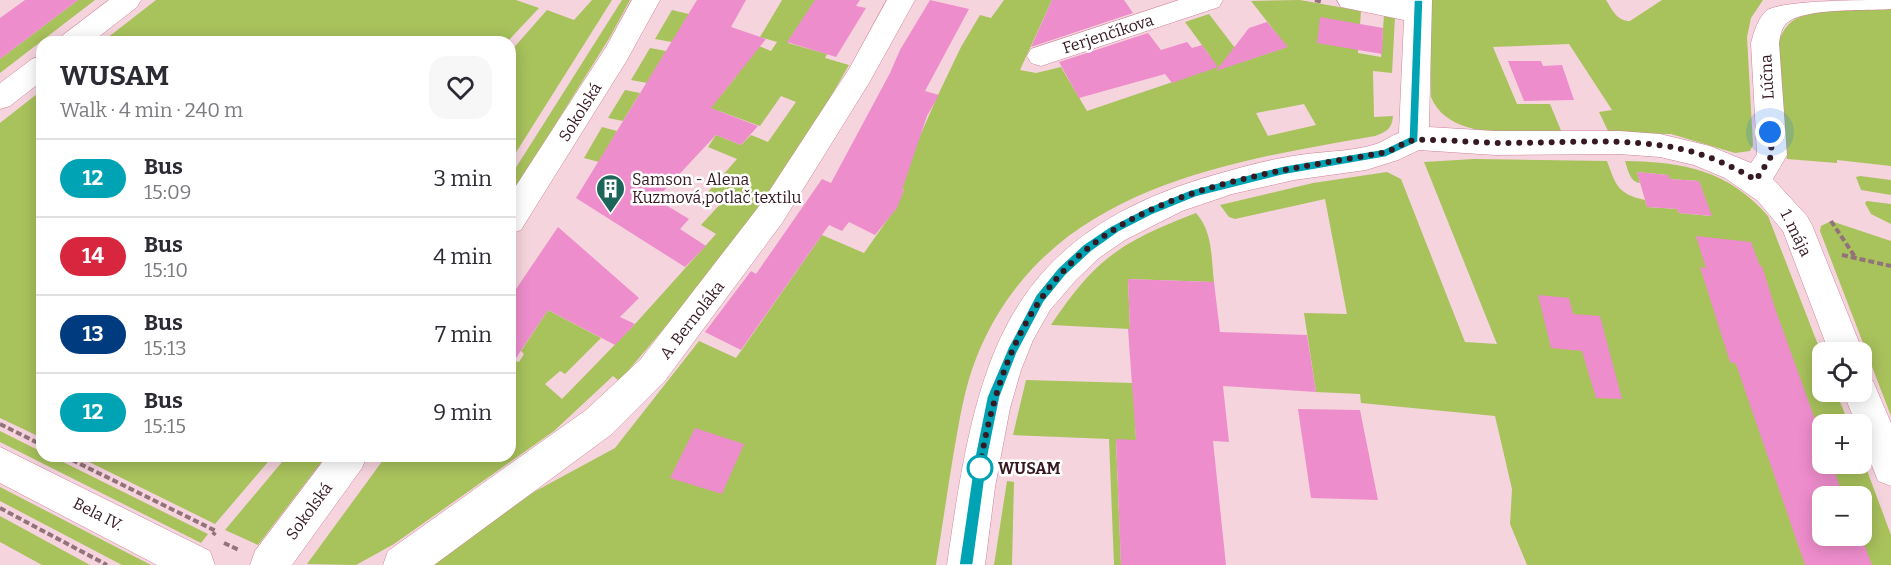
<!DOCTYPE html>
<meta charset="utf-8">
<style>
body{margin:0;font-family:Bitter,serif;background:#f7f7f7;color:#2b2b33;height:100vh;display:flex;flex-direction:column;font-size:22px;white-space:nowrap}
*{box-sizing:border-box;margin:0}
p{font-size:20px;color:#7c7c81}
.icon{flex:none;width:33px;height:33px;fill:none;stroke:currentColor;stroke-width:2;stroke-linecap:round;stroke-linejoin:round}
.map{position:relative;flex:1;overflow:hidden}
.panel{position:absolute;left:36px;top:36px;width:480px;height:426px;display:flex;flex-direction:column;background:#fff;border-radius:18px;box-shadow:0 3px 15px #0003}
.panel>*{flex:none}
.badge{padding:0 12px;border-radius:20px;font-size:21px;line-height:39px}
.controls{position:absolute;left:1812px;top:342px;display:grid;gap:12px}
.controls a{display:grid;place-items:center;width:60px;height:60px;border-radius:12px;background:#fff;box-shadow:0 3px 15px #0003;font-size:30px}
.you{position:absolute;width:30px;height:30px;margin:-15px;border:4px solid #fff;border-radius:50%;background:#1a73e8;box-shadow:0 0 0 9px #1a73e833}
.map>.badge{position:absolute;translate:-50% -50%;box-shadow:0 0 0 3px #fff}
.round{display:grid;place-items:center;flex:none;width:63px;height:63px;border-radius:18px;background:#f7f7f7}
.head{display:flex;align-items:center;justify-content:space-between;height:102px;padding:0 24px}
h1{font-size:28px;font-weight:700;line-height:45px}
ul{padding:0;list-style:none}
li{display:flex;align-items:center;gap:18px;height:78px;padding:0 24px;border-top:2px solid #e1e1e2}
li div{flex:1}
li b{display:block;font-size:22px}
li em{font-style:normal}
li .badge{min-width:66px;font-weight:700;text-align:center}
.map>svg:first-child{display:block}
.green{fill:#a8c25c;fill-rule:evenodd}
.building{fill:#ee8dcc}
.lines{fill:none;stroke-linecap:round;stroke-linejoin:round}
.street-casing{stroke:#cf8399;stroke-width:1}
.path{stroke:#92727b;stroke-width:4;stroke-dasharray:6 3;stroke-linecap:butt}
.street{fill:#fff;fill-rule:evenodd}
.line{fill:#00a3b4;stroke:#fff;stroke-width:1.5}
.walk{stroke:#371922;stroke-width:6;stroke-dasharray:0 10.8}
.stop-dot{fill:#fff;stroke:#00a3b4;stroke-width:3}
.labels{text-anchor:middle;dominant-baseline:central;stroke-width:5;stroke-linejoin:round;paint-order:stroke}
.street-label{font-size:16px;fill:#371922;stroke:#fff}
.poi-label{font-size:16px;fill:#371922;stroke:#fff;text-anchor:start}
.stop-label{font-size:16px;font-weight:bold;fill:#371922;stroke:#fff;text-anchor:start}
</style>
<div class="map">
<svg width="1891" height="565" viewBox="0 0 1891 565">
<rect width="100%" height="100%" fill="#f6d4dd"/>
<g class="green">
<path d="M78,0H95L0,73V59Z"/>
<path d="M156,0H516L539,8L507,42H102Z"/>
<path d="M592,0H612L510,162V52L547,10L574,20Z"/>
<path d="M622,0H630L610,37L510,197V177Z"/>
<path d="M782,0H816L788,43L827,54L825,58L849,65C785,179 705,283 619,381L613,376L554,431L394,544L356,565L307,564L386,456H510V366L513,361L519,362L524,354L521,351L548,310L601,338L565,374L560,371L545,384L562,399L635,324L716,234L701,225L723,201L707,193L737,159L708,147L716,135L741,145L751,135L768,142L796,102L781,96L760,126L719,111L710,122L668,105L722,94L735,78L754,44L771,51L777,42L760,37Z"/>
<path d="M1004,0H1052L1020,70L1036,73L1061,67L1087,111L1211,69L1210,56L1185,22L1209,14L1245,61L1287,47L1251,1L1300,0L1361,11L1358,53L1381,57L1384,15L1395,17L1392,73L1373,71L1374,117L1393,116C1392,129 1386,132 1375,136C1220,163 1044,190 977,356C964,388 959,423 953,457C947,493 942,529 936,565H428L469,527L615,448L699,341L736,358L822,235L864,253L895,209L904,190L897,188L938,95L961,47L980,15L991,18ZM1304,104L1316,125L1268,136L1256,113Z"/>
<path d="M1431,0H1606C1613,11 1617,21 1630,21L1662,0H1763L1751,18L1747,37L1753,145L1750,151L1735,153L1671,134L1609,133L1599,112L1612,110L1569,44L1493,47L1517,104H1550L1562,133C1522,132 1449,142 1431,97Z"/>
<path d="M1891,8V166L1837,160V163L1787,159C1784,133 1772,66 1778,44C1781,33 1788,21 1800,17C1825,7 1864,10 1891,8Z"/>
<path d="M672,10L689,14L672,42L655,39Z"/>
<path d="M650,48L666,51L647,83L631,80Z"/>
<path d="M42,90V438L0,418V123Z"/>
<path d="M625,90L640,93L623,121L608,118Z"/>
<path d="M602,127L617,131L599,162L584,158Z"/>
<path d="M1474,159L1607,161C1616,186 1618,194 1645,200L1647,207L1677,209L1679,213L1711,216L1699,181L1669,179L1668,175L1637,172L1640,183C1630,182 1628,170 1625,161C1684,162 1728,170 1768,216L1822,355V392H1836L1849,424H1822V464H1862V457L1891,535V565H1527L1510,524L1512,489L1495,416L1361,403L1360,394L1316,392L1304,313L1347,314L1325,199L1235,219L1229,217L1220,205L1313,183L1387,172L1401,179L1465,342L1497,344L1424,162ZM1822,496H1862V536H1822Z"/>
<path d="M1860,176L1891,180V195L1861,190L1856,177Z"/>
<path d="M1867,201L1891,204V224L1871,214L1865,203Z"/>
<path d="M1196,213C1213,232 1211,257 1214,282L1128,279L1130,329L1051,325C1096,258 1121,242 1196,213Z"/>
<path d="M1831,221L1891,241V416L1820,231L1821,226Z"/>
<path d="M1026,380L1133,383L1136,440H1116L1121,565H1114L1109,439L1013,435Z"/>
<path d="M0,431L42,452V456H51L208,534L201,543L0,442Z"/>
<path d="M77,456H273L215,524Z"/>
<path d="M287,456H326L258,545L225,530Z"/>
<path d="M1007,481L1014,482L1012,565H994Z"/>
<path d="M0,487L151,565H122L0,501Z"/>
<path d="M0,516L90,565H42L0,542Z"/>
</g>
<g class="building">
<path d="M25,0H78L0,59V18Z"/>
<path d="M697,0H746L731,27L766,39L711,108L758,126L741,145L716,135L656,199L689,219L680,229L706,246L685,267L576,198Z"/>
<path d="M815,0H860L856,6L866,8L836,57L787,42Z"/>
<path d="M930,0L969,9L925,91L939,95L927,116L902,190H904L897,208L875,235L849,222L842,231L829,225L741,350L705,332L751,271L756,274L822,179L831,183L890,73L900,50Z"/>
<path d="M1052,0H1124L1133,13L1031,47Z"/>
<path d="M1320,17L1383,28L1382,54L1317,43Z"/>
<path d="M1267,22L1288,47L1216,71L1249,28Z"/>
<path d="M1148,33L1161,50L1187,42L1192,48L1202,45L1218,67L1172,83L1165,74L1079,98L1059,62Z"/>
<path d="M1508,61H1541L1543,66L1562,65L1574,100L1524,101Z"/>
<path d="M1637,172L1668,175L1670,179L1699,181L1712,216L1679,213L1677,209L1647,207Z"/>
<path d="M558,227L639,298L620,317L635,324L615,345L548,310L510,367V298Z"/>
<path d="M1696,236L1751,242L1760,266H1762L1776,311L1822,439V464H1832L1843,496H1846H1822V536H1861L1872,565H1805L1736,364L1730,362L1700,267L1706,268Z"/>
<path d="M1128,279L1214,282L1220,332L1307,335L1316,392L1223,386L1229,442L1213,441L1226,565H1121L1116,439L1136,440L1128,329H1130Z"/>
<path d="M1538,295L1569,298L1573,314L1600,316L1622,399L1596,398L1582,351L1551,348Z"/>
<path d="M1298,409L1360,410L1378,500L1311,498Z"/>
<path d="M695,428L744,444L722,494L670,478Z"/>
</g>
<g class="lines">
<defs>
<g id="street">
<path d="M109,0H141L137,7L92,42H59L63,35Z"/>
<path d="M632,0H660L627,60L521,230L510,234V195L606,47Z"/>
<path d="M887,0H915L869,83L782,223L664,382L612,434L434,565H383L388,551L586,410L640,360L760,205L849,69Z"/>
<path d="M1179,0H1223L1219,7L1041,66L1031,63L1027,56L1031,49Z"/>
<path d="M1337,0H1432L1429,127L1495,131H1619L1660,134L1710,146L1751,163L1757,154L1751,43C1754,32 1758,18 1767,10C1786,0 1864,0 1891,0V9C1868,11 1799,7 1785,25C1781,30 1780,37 1779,43L1787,155L1773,179L1807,216L1812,225L1863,352L1862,356V352H1829L1783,231L1758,201L1725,178L1694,165L1660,157L1619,154L1495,155L1419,150L1398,160L1366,170L1294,180L1232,194L1182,211L1125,240L1099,258L1076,280L1050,310L1033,340L1021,370L1010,408L995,487L985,565H947C977,354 1003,230 1232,170C1256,163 1282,157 1307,154C1330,151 1357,151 1379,143C1386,140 1392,135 1399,133L1404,20L1341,7Z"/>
<path d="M42,56V81L10,106L0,109V83L32,59Z"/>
<path d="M1862,376L1873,381L1891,423V486L1878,481L1862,440V424H1856L1843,392H1862Z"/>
<path d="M0,447L210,551L215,565H157L0,483Z"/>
<path d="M327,456H367L362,468L292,565H250L255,551Z"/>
</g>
</defs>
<use href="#street" class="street-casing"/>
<g class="path">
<path d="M1315,0L1323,2"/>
<path d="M1831,221L1855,257"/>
<path d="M1842,255L1891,266"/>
<path d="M0,424L42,445"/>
<path d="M64,456L216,531L213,535"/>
<path d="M0,508L107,565"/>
<path d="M224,543L239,550"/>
</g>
<use href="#street" class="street"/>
</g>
<path class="line" d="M1414,0H1423L1418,142L1386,157L1283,175L1196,197L1152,215L1119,232L1092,251L1066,275L1044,302L1017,353L1000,397L988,456L973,565H959L975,456L987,397L1008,348L1036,295L1058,268L1083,245L1111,226L1144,209L1190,190L1283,166L1384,149L1409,137Z"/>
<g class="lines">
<path class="walk" d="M980,468L978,478C991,393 1018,305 1087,249C1166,184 1284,170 1382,153C1394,151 1405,140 1417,140C1446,139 1475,143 1504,143C1559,143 1628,137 1681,149C1708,155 1732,166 1756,180L1772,155L1770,132"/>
</g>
<defs>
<symbol id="building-pin" viewBox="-11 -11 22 30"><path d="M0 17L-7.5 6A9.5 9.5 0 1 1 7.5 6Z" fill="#1c655a" stroke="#fff"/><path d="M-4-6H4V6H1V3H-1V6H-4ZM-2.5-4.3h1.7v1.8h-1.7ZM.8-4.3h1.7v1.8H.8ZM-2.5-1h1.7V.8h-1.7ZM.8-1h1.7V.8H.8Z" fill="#fff"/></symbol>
</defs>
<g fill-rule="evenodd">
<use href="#building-pin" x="594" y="172" width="33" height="45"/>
</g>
<circle class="stop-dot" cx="980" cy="468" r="12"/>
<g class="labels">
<g class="street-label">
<text transform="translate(1108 34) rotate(-18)">Ferjenčíkova</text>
<text transform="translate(1767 77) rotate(-93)">Lúčna</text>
<text transform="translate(580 112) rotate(-58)">Sokolská</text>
<text transform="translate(1796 233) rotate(64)">1. mája</text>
<text transform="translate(692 320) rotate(-52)">A. Bernoláka</text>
<text transform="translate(309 511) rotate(-54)">Sokolská</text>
<text transform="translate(98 514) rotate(27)">Bela IV.</text>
</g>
<g class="poi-label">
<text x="632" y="179">Samson - Alena<tspan x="632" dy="18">Kuzmová,potlač textilu</tspan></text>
</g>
<g class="stop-label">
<text x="998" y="468">WUSAM</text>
</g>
</g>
</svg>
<div class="controls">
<a><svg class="icon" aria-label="locate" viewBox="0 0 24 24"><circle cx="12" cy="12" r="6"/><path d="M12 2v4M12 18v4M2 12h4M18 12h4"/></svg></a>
<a>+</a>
<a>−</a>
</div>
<div class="you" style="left:1770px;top:132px"></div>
<section class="panel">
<div class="head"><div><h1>WUSAM</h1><p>Walk · 4 min · 240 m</p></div><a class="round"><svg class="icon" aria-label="heart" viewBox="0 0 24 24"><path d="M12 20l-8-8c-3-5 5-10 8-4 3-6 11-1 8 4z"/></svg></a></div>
<ul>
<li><span class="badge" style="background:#00a3b4;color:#fff">12</span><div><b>Bus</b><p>15:09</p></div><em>3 min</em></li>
<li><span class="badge" style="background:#d7263d;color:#fff">14</span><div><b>Bus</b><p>15:10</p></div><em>4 min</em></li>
<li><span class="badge" style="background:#003b80;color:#fff">13</span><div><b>Bus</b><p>15:13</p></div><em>7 min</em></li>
<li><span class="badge" style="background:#00a3b4;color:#fff">12</span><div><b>Bus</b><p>15:15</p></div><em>9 min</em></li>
</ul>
</section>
</div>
